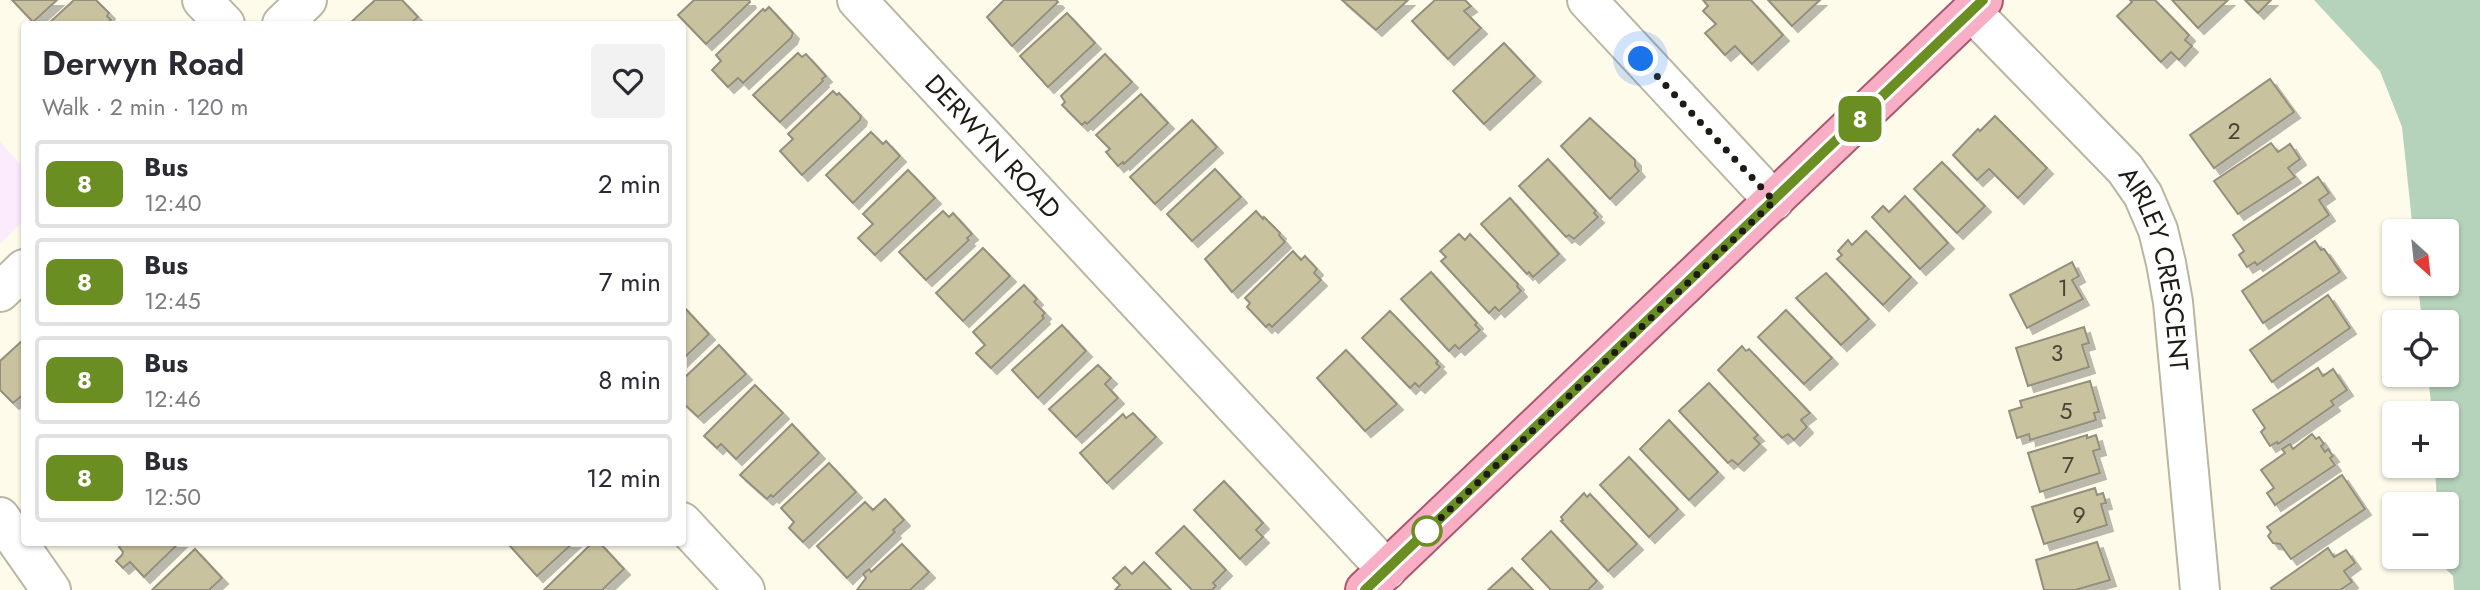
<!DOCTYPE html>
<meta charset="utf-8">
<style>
body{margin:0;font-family:Jost,sans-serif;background:#f2f2f3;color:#2b2b33;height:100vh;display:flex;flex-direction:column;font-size:26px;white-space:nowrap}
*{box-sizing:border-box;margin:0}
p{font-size:23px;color:#7c7c81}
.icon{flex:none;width:38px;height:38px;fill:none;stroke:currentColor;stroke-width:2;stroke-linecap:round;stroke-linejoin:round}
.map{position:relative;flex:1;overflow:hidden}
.panel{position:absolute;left:21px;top:21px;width:665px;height:525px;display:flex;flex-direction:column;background:#fff;border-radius:7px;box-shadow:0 2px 5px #0004}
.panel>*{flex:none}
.badge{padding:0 14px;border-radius:10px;font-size:24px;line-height:46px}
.needle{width:46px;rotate:153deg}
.controls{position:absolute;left:2382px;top:219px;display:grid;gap:14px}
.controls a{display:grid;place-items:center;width:77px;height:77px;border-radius:7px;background:#fff;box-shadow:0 2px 5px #0004;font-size:35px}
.you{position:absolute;width:35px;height:35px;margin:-18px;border:5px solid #fff;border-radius:50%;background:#1a73e8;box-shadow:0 0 0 10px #1a73e833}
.map>.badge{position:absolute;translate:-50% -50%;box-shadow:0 0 0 4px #fff}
.round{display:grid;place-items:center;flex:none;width:74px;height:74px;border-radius:7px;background:#f2f2f3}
.overview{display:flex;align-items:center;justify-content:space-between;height:119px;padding:0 21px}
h1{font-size:33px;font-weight:600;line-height:52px}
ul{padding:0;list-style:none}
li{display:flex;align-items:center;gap:21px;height:88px;margin:0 14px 10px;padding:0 7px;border:4px solid #e1e1e2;border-radius:7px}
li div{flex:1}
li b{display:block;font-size:26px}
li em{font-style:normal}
li .badge{min-width:77px;font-weight:700;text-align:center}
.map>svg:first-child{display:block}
.education{fill:#fbebfd}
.green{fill:#b5d2bb}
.building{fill:#c8c29f;stroke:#938f7c;stroke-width:2;filter:url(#shadow)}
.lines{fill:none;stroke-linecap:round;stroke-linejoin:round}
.minor-casing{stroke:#b9b6a2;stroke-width:42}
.major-casing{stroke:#a9586f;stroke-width:42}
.minor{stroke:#fff;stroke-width:38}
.major{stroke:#f8afc6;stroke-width:38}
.line-casing{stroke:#fff;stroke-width:16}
.line{stroke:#6b8e23;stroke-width:10}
.walk{stroke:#1d1b14;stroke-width:7;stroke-dasharray:0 12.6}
.stop-dot{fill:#fff;stroke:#6b8e23;stroke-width:3.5}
.labels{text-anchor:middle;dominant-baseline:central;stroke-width:5;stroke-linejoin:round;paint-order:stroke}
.number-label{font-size:23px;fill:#484537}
.street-label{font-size:26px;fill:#1d1b14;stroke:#fffbeb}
</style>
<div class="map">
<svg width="2480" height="590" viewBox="0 0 2480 590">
<defs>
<filter id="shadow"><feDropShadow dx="6" dy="6" stdDeviation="0" flood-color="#0004"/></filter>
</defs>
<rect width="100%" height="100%" fill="#fffbeb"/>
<path class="education" d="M0,142L24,168V220L0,244Z"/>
<path class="green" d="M2314,0H2480V590H2454L2453,576L2440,563V557L2446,556V504H2437L2435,466H2446V413H2432L2428,375L2446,374V322H2422L2418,284H2446V231H2413L2402,127L2380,71Z"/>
<g class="building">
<path d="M12,0H57L33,22Z"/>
<path d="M74,0H96L109,13L107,16L111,20L106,24H48Z"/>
<path d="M375,0H402L418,17L410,24H349Z"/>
<path d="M694,0H749L750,2L706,44L678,15Z"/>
<path d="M1004,0H1056L1058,2L1012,46L987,17Z"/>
<path d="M1342,0H1408L1376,30Z"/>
<path d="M1435,0H1465L1471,6L1464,11L1481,28L1448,59L1412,21Z"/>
<path d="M1703,0H1751L1783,35L1752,64L1735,46L1725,55L1705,33L1716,24L1703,11L1708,6Z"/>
<path d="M1768,0H1820L1792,26Z"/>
<path d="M2130,0H2155L2189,35L2185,40L2192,46L2179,60L2171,52L2161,62L2117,16L2132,2Z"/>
<path d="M2172,0H2228L2198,28Z"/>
<path d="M2245,0H2271L2258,13Z"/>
<path d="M769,7L793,33L791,38L743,83L738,78L728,87L712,70L721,61L716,55L763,9L765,11Z"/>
<path d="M1067,13L1095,43L1048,87L1020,56Z"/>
<path d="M1504,43L1535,76L1484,124L1453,91Z"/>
<path d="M798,53L802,57L806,54L826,76L822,79L823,81L780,122L753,95Z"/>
<path d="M1105,54L1132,82L1087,124L1085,122L1082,125L1062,105L1065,102L1061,96Z"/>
<path d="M2270,79L2294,112L2214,168L2190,135Z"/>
<path d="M833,91L837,95L839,93L861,116L860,120L802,175L780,151L793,139L788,134Z"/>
<path d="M1141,94L1168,123L1124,164L1123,162L1118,166L1106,152L1110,149L1096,135Z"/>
<path d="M1995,116L2047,168L2018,198L1989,169L1977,180L1953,155L1978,129L1980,131Z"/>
<path d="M1590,118L1635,160V166L1639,171L1610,199L1561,146Z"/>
<path d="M1192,120L1217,147L1155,204L1130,177Z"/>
<path d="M871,132L883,144L886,141L900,156L853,203L826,175Z"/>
<path d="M2271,143L2278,152L2290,144L2300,159L2288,168L2295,177L2238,214L2214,181Z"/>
<path d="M1548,159L1596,211L1594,213L1598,217L1574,239L1569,235L1566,237L1519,186Z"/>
<path d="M1942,162L1985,206L1957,233L1914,189Z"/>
<path d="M1215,169L1241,197L1192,241L1167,214Z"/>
<path d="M908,170L935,198L875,255L858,238L873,224L863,214Z"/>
<path d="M2318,177L2329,193L2319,200L2329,215L2257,265L2255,262L2247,267L2239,255L2244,251L2233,235Z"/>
<path d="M1905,196L1948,243L1920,269L1872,217L1883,206L1889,212Z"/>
<path d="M1510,198L1559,254L1533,277L1529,272L1527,274L1481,224Z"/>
<path d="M943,211L949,217L953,213L972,234L967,238L969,240L926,280L899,252Z"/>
<path d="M1256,211L1263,219L1264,217L1280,233L1279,235L1285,242L1232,292L1205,259Z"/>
<path d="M1866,231L1911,277L1883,305L1837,259L1842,255L1838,251L1848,240L1852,245Z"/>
<path d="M1459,234L1465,240L1470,234L1518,284L1517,286L1521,291L1499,311L1495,307L1489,313L1441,261L1446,257L1440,251Z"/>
<path d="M2315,241L2321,250L2324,249L2340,272L2263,323L2242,291Z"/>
<path d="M983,248L1010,276L963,321L936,293Z"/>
<path d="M1293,251L1301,260L1305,256L1317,269L1314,273L1321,280L1272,327L1269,324L1266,327L1247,307L1250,303L1245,298Z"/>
<path d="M2072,262L2079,276L2072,280L2083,299L2027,328L2010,295Z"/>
<path d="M1431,272L1477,323L1475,325L1480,330L1459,349L1455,345L1449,351L1401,299Z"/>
<path d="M1826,273L1869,319L1841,345L1796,298Z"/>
<path d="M1024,285L1037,299L1034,302L1045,313L1042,316L1044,318L991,368L976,353L985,345L973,332Z"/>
<path d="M2328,295L2350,328L2272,382L2250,350Z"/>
<path d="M682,305L709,334L682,360Z"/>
<path d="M1786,310L1832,358L1804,384L1758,337Z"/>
<path d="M1390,311L1438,361L1436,363L1440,367L1419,387L1415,383L1410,388L1362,338Z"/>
<path d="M1062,325L1086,351L1038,398L1012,370Z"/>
<path d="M2084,327L2089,343L2082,345L2089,367L2028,386L2016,348Z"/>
<path d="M24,339V394L13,403L0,390V361Z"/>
<path d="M719,345L746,374L698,417L682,402V380Z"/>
<path d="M1742,346L1746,351L1749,349L1810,413L1801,420L1807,427L1794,440L1788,434L1782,438L1718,370Z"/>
<path d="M1346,350L1397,404L1365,431L1317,378Z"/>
<path d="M1098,365L1111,378L1105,384L1118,398L1076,437L1049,409Z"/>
<path d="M2318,368L2323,376L2333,369L2347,390L2331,401L2334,405L2278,444L2277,442L2270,446L2261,432L2265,428L2253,410Z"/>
<path d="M2090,381L2099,412L2094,413L2096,420L2030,440L2029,434L2017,438L2009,411L2022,407L2020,401Z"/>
<path d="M1709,383L1758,435L1754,438L1760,444L1738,465L1732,460L1728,463L1679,411Z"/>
<path d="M755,385L783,413L736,459L721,444L717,448L704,436Z"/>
<path d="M1133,413L1156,437L1107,483L1080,453L1123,414L1126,418Z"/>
<path d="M1669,420L1718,472L1689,500L1640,449Z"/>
<path d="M792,424L819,453L773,497L771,495L767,499L740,475Z"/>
<path d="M2312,434L2316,439L2319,437L2324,444L2321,446L2325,452L2328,449L2333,456L2330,458L2335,465L2275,505L2267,493L2274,488L2261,470L2285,453L2282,449L2290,444L2293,449Z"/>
<path d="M2087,435V438L2096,435L2100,449L2093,451L2100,473L2040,492L2028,453Z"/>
<path d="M1629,457L1678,509L1649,537L1600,485Z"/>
<path d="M829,463L856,492L803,542L789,528L794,522L781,508Z"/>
<path d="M2342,475L2365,509L2291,559L2280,544L2273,543L2268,536L2271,532L2267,527Z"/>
<path d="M1224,481L1263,523L1256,530L1263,537L1240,559L1194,510Z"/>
<path d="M2095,488L2097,495L2103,493L2106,503L2101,504L2107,525L2044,544L2032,507Z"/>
<path d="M1584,493L1587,497L1590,494L1637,544L1608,571L1561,521L1563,520L1561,517Z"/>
<path d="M885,499L904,520L893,530L895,532L847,578L817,546L865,502L873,510Z"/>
<path d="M1184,526L1226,570L1213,583L1216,586L1212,590H1192L1156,553Z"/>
<path d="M1551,531L1597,581L1588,590H1551L1522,559Z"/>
<path d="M124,542H180L144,577L130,562L123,568L116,561L122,555L123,552L119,547Z"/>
<path d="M514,542H574L537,576L510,546Z"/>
<path d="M593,542H599L624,569L602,590H544Z"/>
<path d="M2097,542L2110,580L2075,590H2044L2036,560Z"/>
<path d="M902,544L929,572L910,590H857L866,578L863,574L869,569L871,572Z"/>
<path d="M2328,548L2334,557L2346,550L2355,563L2344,571L2352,582L2340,590H2272L2271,588Z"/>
<path d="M195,549L222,578L209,590H152Z"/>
<path d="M1144,562L1171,590H1115L1120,585L1113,578L1125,567L1132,574Z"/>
<path d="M1512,568L1533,590H1488Z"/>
</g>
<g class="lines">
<defs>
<g id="minor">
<path d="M202,0L225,24"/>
<path id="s1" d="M857,0L1387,570"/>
<path d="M1587,0L1774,201"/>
<path id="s2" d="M1971,11L2125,169L2143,195L2158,230L2166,263L2173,302L2200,590"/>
<path d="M282,24L307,0"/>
<path d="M0,292L24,269"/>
<path d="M0,517L51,590"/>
<path d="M682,522L745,590"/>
</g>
<path id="major" d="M1365,590L1983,0"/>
</defs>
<use href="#minor" class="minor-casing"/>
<use href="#major" class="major-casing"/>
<use href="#minor" class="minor"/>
<use href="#major" class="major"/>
</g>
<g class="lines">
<defs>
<path id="line" d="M1365,590L1983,0"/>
</defs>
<use href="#line" class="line-casing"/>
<use href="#line" class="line"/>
<path class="walk" d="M1427,531L1425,533L1774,201L1641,59"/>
</g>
<circle class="stop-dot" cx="1427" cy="531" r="14"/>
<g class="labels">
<g class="number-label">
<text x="2234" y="131">2</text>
<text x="2063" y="288">1</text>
<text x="2057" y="353">3</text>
<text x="2066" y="411">5</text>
<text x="2068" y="465">7</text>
<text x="2079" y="515">9</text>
</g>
<g class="street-label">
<text stroke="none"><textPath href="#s1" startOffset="200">DERWYN ROAD</textPath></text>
<text stroke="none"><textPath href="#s2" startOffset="327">AIRLEY CRESCENT</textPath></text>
</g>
</g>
</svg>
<div class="controls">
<a><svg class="needle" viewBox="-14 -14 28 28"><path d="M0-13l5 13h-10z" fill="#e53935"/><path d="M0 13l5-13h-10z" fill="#7c7c81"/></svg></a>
<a><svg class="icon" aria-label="locate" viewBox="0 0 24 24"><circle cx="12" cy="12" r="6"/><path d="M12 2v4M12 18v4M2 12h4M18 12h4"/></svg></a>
<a>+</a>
<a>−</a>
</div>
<div class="you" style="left:1641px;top:59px"></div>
<b class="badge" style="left:1860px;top:119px;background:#6b8e23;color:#fff">8</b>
<section class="panel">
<div class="overview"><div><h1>Derwyn Road</h1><p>Walk · 2 min · 120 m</p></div><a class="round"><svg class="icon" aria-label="heart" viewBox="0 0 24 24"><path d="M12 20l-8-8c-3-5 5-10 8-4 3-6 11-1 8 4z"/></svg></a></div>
<ul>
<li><span class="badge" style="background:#6b8e23;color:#fff">8</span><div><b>Bus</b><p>12:40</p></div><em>2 min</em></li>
<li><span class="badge" style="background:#6b8e23;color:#fff">8</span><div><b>Bus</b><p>12:45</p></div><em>7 min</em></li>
<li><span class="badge" style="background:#6b8e23;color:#fff">8</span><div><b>Bus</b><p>12:46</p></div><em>8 min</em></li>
<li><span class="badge" style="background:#6b8e23;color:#fff">8</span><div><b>Bus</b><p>12:50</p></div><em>12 min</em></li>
</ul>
</section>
</div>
